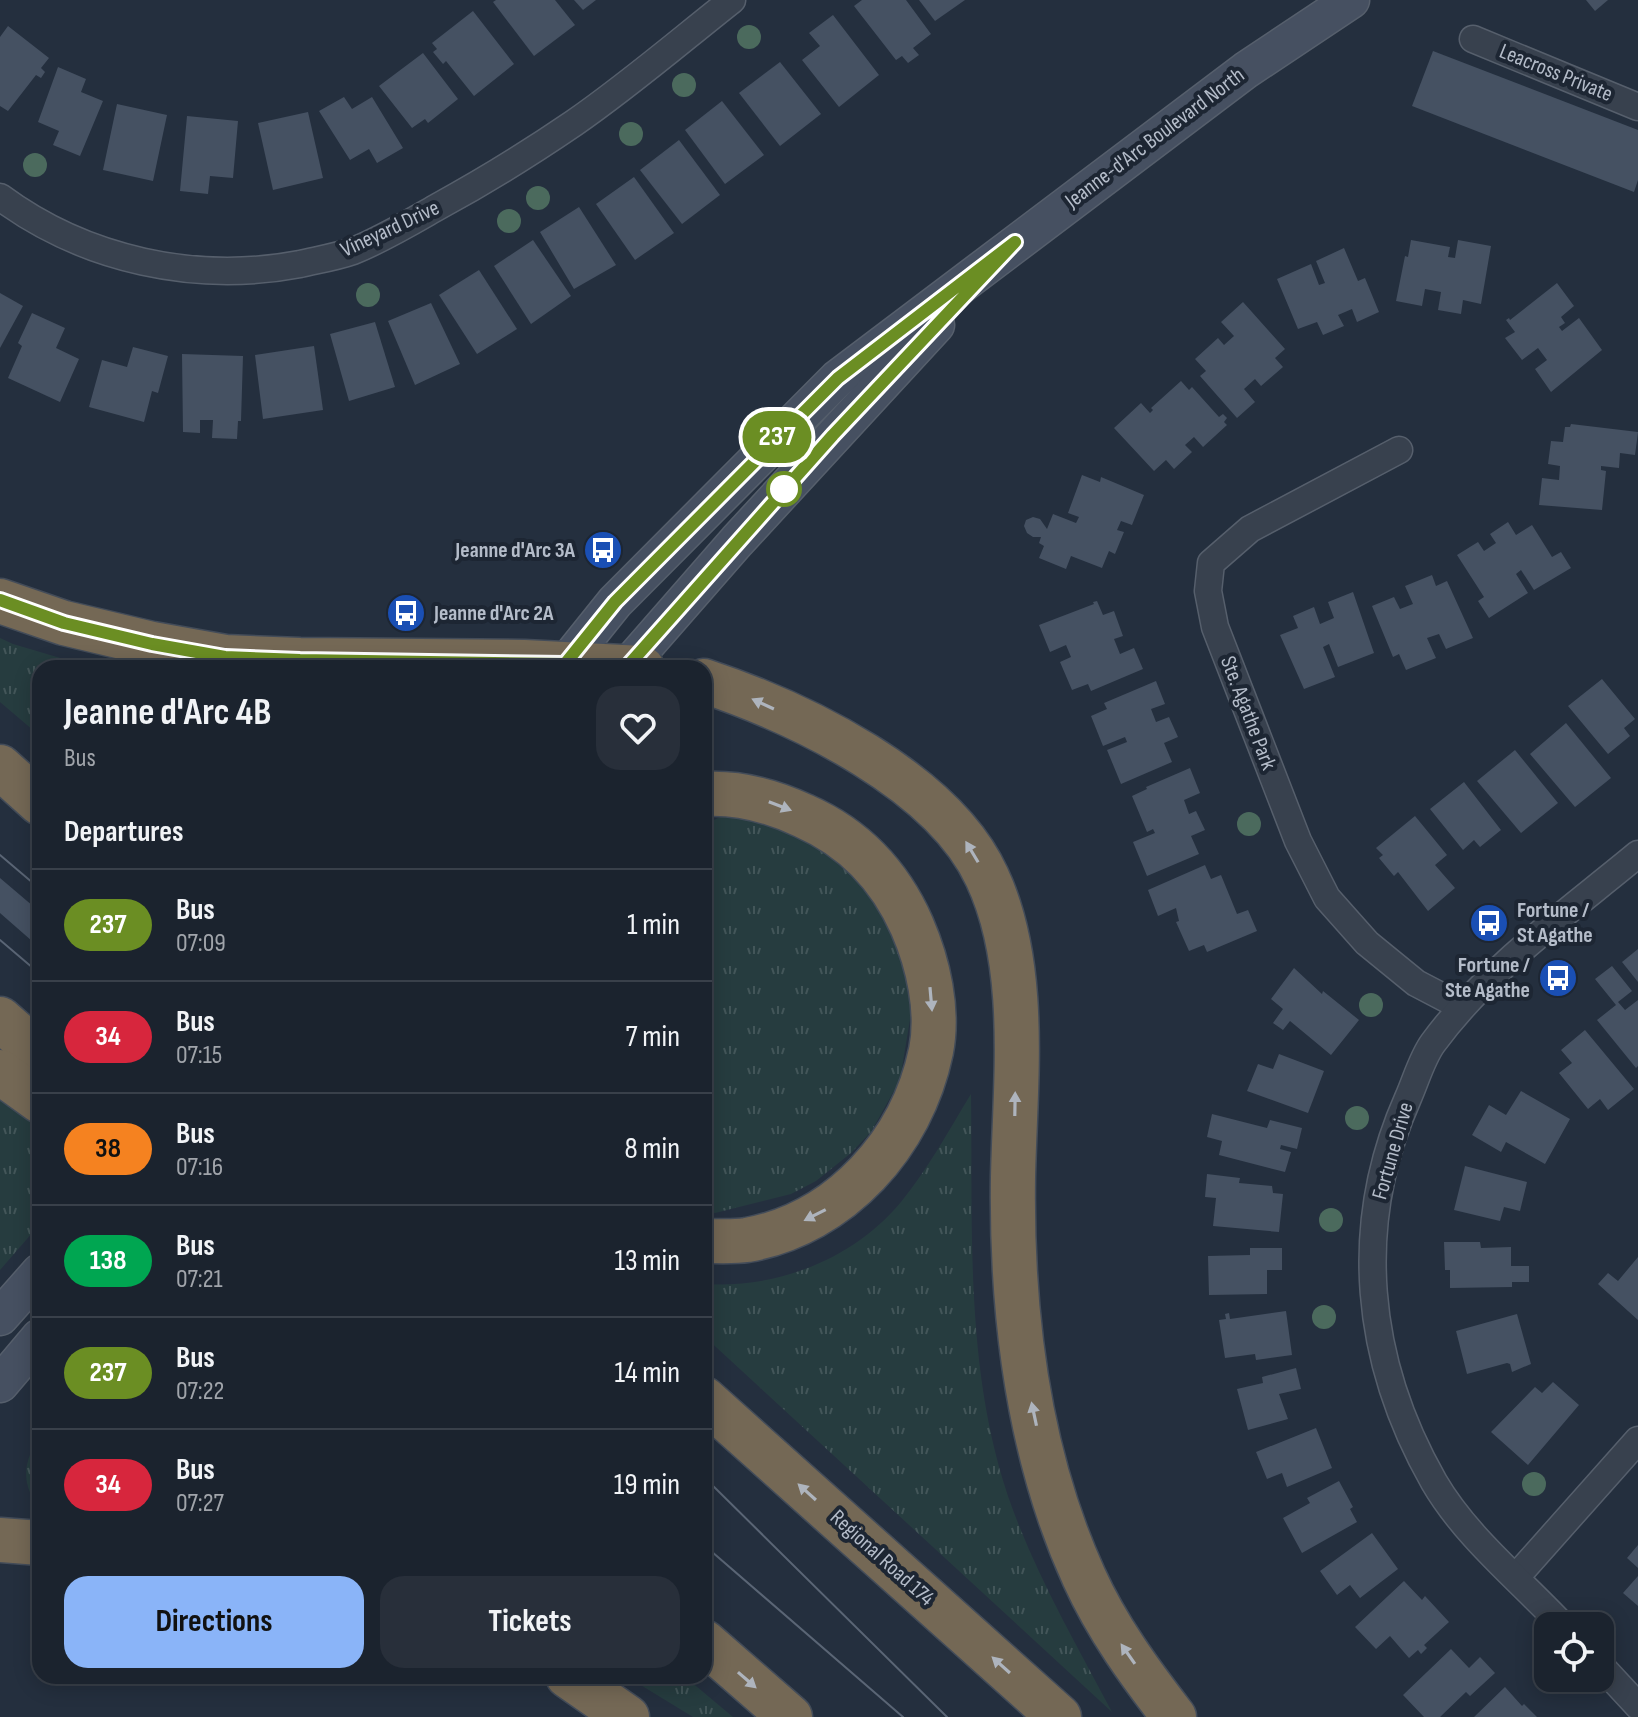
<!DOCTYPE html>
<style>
body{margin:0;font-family:"Sofia Sans Condensed",sans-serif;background:#282f3a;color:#f1f3f6;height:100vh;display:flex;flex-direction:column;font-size:30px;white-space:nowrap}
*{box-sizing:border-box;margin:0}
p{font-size:26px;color:#a0a4aa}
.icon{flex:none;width:44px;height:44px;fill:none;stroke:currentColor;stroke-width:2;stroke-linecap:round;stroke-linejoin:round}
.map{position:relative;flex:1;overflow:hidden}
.side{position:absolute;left:32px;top:660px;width:680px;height:1024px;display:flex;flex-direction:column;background:#1b232e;border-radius:24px;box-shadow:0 4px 20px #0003,0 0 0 2px #39404a}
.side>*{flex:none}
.badge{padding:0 16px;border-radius:26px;font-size:28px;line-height:52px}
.tools{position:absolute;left:1534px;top:1612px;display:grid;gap:16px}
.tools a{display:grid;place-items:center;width:80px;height:80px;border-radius:16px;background:#1b232e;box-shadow:0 4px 20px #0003,0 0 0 2px #39404a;font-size:40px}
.map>.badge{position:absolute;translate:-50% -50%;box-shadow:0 0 0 4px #fff}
h2{padding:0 32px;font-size:30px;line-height:72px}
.round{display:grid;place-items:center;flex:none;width:84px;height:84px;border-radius:24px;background:#282f3a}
.overview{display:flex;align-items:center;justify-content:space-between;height:136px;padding:0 32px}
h1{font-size:38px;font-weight:700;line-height:60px}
.button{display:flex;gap:16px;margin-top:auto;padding:16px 32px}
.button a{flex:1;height:92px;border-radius:24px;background:#8ab4f8;color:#111;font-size:32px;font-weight:700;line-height:92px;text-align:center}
.button a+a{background:#282f3a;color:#f1f3f6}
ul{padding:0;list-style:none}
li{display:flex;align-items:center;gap:24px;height:112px;padding:0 32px;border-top:2px solid #39404a}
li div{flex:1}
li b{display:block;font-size:30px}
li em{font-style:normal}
li .badge{min-width:88px;font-weight:700;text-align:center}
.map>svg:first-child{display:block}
.grass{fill:url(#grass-tufts)}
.building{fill:#455162}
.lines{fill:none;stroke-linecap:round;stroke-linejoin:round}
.minor-casing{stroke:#565f6c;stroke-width:29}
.secondary-casing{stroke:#565f6c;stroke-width:39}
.motorway-casing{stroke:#434c59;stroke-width:47}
.minor{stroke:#38414e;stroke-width:26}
.secondary{stroke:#465061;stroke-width:36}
.motorway{stroke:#746855;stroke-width:44}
.tram{stroke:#5a6575;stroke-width:2}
.tree{fill:#4b6a5d}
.oneway{fill:#aeb4bd}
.line-casing{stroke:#fff;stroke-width:18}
.line{stroke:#6b8e23;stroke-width:12}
.stop-dot{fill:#fff;stroke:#6b8e23;stroke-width:4}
.labels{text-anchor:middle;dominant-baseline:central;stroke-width:8;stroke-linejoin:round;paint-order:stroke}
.street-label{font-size:22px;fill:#b4bcc9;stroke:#1d2633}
.poi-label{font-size:22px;font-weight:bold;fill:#b4bcc9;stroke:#1d2633;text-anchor:end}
</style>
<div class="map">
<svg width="1638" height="1717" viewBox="0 0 1638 1717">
<defs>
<pattern id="grass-tufts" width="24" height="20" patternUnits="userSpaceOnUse" patternTransform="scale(2)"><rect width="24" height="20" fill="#263c3f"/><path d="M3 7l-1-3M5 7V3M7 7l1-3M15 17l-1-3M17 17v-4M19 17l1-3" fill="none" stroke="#435659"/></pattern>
</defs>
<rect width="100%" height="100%" fill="#242f3e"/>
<g class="grass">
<path d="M0,638L13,644L94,668H40V736L0,702Z"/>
<path d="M728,813L810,834L874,888L915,989L900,1080L871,1132L851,1153L816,1181L791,1194L715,1213L704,1211V825Z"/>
<path d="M0,1088L40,1125V1224L0,1270Z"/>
<path d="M971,1094C973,1233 964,1377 1013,1510C1039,1580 1077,1646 1112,1712L704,1336V1284C777,1289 854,1259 901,1202C928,1169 949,1130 971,1094Z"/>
<path d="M40,1438V1508C21,1486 22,1461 40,1438Z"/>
<path d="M626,1676H684L733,1717H693Z"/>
</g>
<g class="building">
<path d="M496,0H555L575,25L534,56L493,2Z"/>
<path d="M574,0H596L583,10Z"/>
<path d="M862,0H906L931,34L913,48L919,55L908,63L902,56L896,60L854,6Z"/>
<path d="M919,0H965L935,21Z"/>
<path d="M1586,0H1608L1595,11Z"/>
<path d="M473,11L514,64L474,96L446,61L443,64L433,52L437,49L432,43Z"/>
<path d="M833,15L879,75L839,107L802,60L820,46L809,33Z"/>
<path d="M8,26L49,58L41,68L45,72L41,78L36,75L8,111L0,106V37Z"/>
<path d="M1433,51L1638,130V180L1634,192L1412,106Z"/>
<path d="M423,53L458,99L428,123L425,119L412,128L379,86Z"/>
<path d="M780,62L821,114L780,146L739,93Z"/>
<path d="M58,67L86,79L81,92L103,101L80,156L53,145L59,131L38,122Z"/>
<path d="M344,97L352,109L372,97L403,148L377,163L369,149L350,160L319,111Z"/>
<path d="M722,101L764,155L725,184L685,130Z"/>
<path d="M117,104L167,115L153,181L103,170Z"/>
<path d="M308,112L323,178L273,190L258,123Z"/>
<path d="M187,116L238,121L233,178L210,176L208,194L180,191Z"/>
<path d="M679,140L720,195L682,224L640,170Z"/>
<path d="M634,177L674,233L635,260L596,204Z"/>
<path d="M579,207L616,265L574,289L540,232Z"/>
<path d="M533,240L571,296L531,324L494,266Z"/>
<path d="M1411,240L1450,247L1448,257L1455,258L1458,240L1491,246L1481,304L1463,300L1461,314L1438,310L1441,292L1425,289L1422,306L1396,301L1405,256L1408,257Z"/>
<path d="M1344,248L1358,281L1365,278L1379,312L1357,322L1352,309L1338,315L1344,326L1323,335L1317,322L1298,329L1277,279L1311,264L1319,285L1325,283L1316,261Z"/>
<path d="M479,270L517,329L477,354L439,295Z"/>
<path d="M1557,283L1574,306L1561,317L1565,323L1559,327L1562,331L1579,318L1602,350L1551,392L1535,369L1547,360L1538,348L1522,360L1505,338L1515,332L1506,320L1509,318L1510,320Z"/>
<path d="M0,293L23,306L0,348Z"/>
<path d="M1243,302L1285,349L1275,358L1283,367L1261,386L1255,379L1244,389L1255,402L1237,418L1200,376L1206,371L1195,359L1218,338L1224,345L1234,336L1221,322Z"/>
<path d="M431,303L460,364L415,385L388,321Z"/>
<path d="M32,313L65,328L56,348L79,359L60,402L8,378L22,346L18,343Z"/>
<path d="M375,322L395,387L349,401L330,334Z"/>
<path d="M314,346L323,410L263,419L255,355Z"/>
<path d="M133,347L168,356L158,393L152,391L144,422L89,407L102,360L127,367Z"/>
<path d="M182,354L243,356L241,421H238L237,439L212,438L213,420H200V433L183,432Z"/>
<path d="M1181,381L1189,390L1192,387L1219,417L1223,414L1227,418L1224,422L1227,425L1203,447L1194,437L1185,445L1192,452L1174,469L1166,460L1154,471L1114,428L1141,403L1150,413L1153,410L1151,408Z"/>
<path d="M1571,424L1638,432L1635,455L1620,453L1619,468L1601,466V470L1606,471L1602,510L1539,505L1542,478L1559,480L1560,466L1548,464L1551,441L1563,442L1565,427H1570Z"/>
<path d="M1082,475L1100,482L1101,477L1144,495L1132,525L1121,521L1117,530L1124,532L1115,554L1109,551L1102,568L1071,556L1066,569L1039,558L1044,546L1039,543L1041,537H1033L1027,533L1024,526L1026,520L1033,517L1040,519L1047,529L1053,514L1076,523L1079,517L1068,513Z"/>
<path d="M1508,522L1516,535L1532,525L1552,557L1561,552L1571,568L1534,590L1521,570L1516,574L1528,593L1489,618L1478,601L1484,597L1457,555L1478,542L1484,551L1496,543L1490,534Z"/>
<path d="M1432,575L1436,586L1447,581L1473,638L1446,649L1439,634L1427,638L1436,658L1406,670L1399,654L1393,657L1372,606L1394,597L1400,609L1413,604L1405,586Z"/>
<path d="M1353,592L1374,653L1338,667L1329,644L1323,647L1335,677L1304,689L1280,635L1298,628L1293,616L1314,607L1320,624L1334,618L1328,602Z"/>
<path d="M1097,601L1103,615L1114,611L1123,636L1114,639L1120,654L1134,648L1143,669L1091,691L1088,684L1072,690L1060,662L1071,657L1066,645L1050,652L1039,625L1094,604L1093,602Z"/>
<path d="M1602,679L1635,719L1624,728L1630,736L1608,754L1568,706Z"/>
<path d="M1156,681L1165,704L1151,709L1156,722L1169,717L1178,737L1164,743L1172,762L1121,784L1107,750L1127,742L1125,737L1103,746L1091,716L1107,709L1104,703Z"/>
<path d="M1566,723L1611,778L1575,807L1530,754Z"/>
<path d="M1515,750L1558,803L1521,833L1477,781Z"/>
<path d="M1190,768L1200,793L1184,800L1189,814L1196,811L1205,830L1191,836L1199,854L1147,876L1133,842L1155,833L1153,829L1147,832L1132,796L1147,789L1146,787Z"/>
<path d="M1464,782L1501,830L1480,847L1474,840L1463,850L1430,809Z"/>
<path d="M1415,816L1447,855L1435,865L1455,888L1428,911L1398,872L1394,876L1379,858L1383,855L1376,848Z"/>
<path d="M1205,865L1211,879L1221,875L1237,914L1248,910L1257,931L1207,952L1204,945L1189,951L1176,922L1179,921L1176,908L1158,916L1148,890Z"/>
<path d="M0,878L40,912V948L0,913Z"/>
<path d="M1638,949V982L1622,962Z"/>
<path d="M1612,966L1632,991L1618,1002L1625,1010L1638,1000V1066L1636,1068L1597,1020L1616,1005L1595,979Z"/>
<path d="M1294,968L1322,994L1323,991L1359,1020L1331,1055L1290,1021L1283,1030L1273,1023L1283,1009L1271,999Z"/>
<path d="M1585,1030L1634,1089L1608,1110L1600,1099L1588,1109L1559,1073L1572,1063L1561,1050Z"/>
<path d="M1279,1054L1324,1071L1308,1113L1247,1091L1258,1064L1273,1069Z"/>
<path d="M1521,1091L1570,1119L1545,1164L1506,1142L1501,1152L1472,1135L1489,1105L1506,1115Z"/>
<path d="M1212,1114L1267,1128L1270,1120L1302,1128L1297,1149L1281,1145L1280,1149L1291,1152L1285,1172L1219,1155L1222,1141L1207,1137Z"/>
<path d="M1465,1166L1527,1182L1520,1211L1504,1207L1500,1221L1454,1210Z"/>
<path d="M1207,1174L1240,1178L1239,1183L1272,1186L1273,1193L1283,1194L1279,1232L1213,1226L1216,1198L1205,1197Z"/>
<path d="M1444,1242H1480L1481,1248L1511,1247V1266H1529V1282H1512V1287L1450,1288V1270H1445Z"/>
<path d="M1250,1248H1282V1270H1267V1294L1209,1295L1208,1256L1250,1255Z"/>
<path d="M1638,1257V1320L1598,1284L1608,1273L1618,1281Z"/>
<path d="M1286,1311L1292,1355L1256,1360L1255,1354L1225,1358L1219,1320L1226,1319L1225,1314L1229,1313L1230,1319Z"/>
<path d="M1517,1314L1531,1364L1512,1372L1510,1364L1507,1363L1467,1374L1456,1331Z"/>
<path d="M1296,1368L1301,1389L1279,1394L1288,1419L1248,1430L1237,1389L1263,1383L1262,1377Z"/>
<path d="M1553,1382L1579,1405L1528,1465L1491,1432L1535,1387L1542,1393Z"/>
<path d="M1316,1428L1332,1468L1287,1487L1282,1473L1267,1479L1256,1452Z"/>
<path d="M1339,1481L1353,1507L1350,1509L1357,1522L1302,1553L1283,1518L1310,1503L1307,1498Z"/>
<path d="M1372,1533L1398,1569L1360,1598L1350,1585L1337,1595L1320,1571Z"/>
<path d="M1638,1545V1568L1627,1558Z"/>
<path d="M1638,1576V1606L1623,1593Z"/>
<path d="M1404,1581L1422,1600L1425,1596L1449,1622L1424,1645L1427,1648L1421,1654L1418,1650L1409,1658L1390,1636L1376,1649L1355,1627Z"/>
<path d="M1451,1649L1469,1668L1480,1657L1495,1673L1470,1696L1466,1692L1440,1717H1424L1403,1695Z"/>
<path d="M1505,1687L1522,1706L1524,1704L1537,1717H1474Z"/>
</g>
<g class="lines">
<defs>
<g id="minor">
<path d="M1473,39L1638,107"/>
<path d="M0,197C85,260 196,284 300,264C317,260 336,257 353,251C383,239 411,222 439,206C485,181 530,153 574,123C629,85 680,41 732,0"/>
<path d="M1399,450L1250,529L1211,563L1208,591L1215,627L1298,841L1327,898L1367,943L1416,983L1462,1007"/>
<path d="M1516,1577L1638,1440"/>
<path d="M1563,1626C1520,1580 1466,1537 1434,1482C1365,1361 1351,1226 1408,1098C1416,1080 1422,1058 1433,1043C1488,968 1567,913 1638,854"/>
<path d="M1600,1665L1638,1706"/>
</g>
<g id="secondary">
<path d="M562,668L615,602L838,378L1246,70L1351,0"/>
<path d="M626,668L737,541L936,325"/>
<path d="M0,1317L40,1272"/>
<path d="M0,1384L40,1337"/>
</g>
<g id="motorway">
<path d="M0,601L64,623L152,644L225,657L300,660L524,662L642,668"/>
<path d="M704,681C800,713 943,781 987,877C1029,966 1015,1082 1013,1177C1011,1311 1028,1454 1084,1577C1107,1628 1140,1673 1174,1717"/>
<path d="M0,767L40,803"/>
<path d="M704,794C739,792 772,801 804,816C854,838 890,876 912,926C928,963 939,1010 931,1051C912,1143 841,1223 747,1240C733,1242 718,1241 704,1241"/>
<path d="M0,1019L40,1054"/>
<path d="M0,1072L40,1101"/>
<path d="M704,1399L1059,1717"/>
<path d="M0,1540L40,1543"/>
<path d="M704,1642L790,1717"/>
<path d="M568,1676L627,1717"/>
</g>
</defs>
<use href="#minor" class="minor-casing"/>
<use href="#secondary" class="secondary-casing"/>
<use href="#motorway" class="motorway-casing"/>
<use href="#minor" class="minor"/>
<use href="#secondary" class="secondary"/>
<use href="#motorway" class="motorway"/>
<g class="tram">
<path d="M0,855L40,889"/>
<path d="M0,940L40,974"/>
<path d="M704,1477L947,1717"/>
<path d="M704,1545L903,1717"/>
</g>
</g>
<g class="tree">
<circle cx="749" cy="37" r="12"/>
<circle cx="684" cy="85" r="12"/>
<circle cx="631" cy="134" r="12"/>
<circle cx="35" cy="165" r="12"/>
<circle cx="538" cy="198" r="12"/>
<circle cx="509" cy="221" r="12"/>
<circle cx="368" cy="295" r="12"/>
<circle cx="1249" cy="824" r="12"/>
<circle cx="1371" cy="1005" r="12"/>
<circle cx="1357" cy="1118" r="12"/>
<circle cx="1331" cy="1220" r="12"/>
<circle cx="1324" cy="1317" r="12"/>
<circle cx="1534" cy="1484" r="12"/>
</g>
<defs><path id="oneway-solid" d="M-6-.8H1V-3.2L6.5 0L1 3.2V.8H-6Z" transform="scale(2)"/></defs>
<g class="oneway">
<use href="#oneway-solid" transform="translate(763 704) rotate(-155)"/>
<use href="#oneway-solid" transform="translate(780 806) rotate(21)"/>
<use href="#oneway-solid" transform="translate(972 852) rotate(-121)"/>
<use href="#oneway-solid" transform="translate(931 999) rotate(85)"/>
<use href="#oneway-solid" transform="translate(1015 1104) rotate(-89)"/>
<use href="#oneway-solid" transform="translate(815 1215) rotate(153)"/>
<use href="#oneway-solid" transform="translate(1034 1414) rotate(-102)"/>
<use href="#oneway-solid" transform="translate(807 1492) rotate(-138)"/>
<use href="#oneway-solid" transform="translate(1128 1654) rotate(-125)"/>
<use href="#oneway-solid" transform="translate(1001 1665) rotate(-138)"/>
<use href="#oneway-solid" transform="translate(747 1680) rotate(41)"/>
</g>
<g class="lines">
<defs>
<path id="line" d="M0,600L64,623L152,644L225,657L300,660L565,664L615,602L838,378L1015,242L833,435L626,668"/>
</defs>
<use href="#line" class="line-casing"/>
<use href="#line" class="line"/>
</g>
<defs>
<symbol id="bus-disc" viewBox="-11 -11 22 22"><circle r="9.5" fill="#1a4fb4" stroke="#1d2633"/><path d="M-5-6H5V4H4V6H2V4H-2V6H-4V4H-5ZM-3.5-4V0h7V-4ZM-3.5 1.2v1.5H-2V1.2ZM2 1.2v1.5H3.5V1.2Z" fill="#fff"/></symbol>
</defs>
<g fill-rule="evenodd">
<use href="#bus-disc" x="581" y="528" width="44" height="44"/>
<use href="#bus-disc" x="384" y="591" width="44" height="44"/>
<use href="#bus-disc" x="1467" y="901" width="44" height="44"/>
<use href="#bus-disc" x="1536" y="956" width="44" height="44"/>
</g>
<circle class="stop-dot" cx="784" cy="489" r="16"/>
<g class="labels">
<g class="street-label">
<text transform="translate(1556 73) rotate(22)">Leacross Private</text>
<text transform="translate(1155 138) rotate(-37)">Jeanne-d'Arc Boulevard North</text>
<text transform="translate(390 229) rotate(-25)">Vineyard Drive</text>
<text transform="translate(1248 713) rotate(69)">Ste. Agathe Park</text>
<text transform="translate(1393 1151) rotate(-74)">Fortune Drive</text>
<text transform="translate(882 1558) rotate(42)">Regional Road 174</text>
</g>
<g class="poi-label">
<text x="575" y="550">Jeanne d'Arc 3A</text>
<text x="434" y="613" text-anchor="start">Jeanne d'Arc 2A</text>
<text x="1517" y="910" text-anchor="start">Fortune /<tspan x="1517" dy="25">St Agathe</tspan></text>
<text x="1530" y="965">Fortune /<tspan x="1530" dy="25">Ste Agathe</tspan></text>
</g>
</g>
</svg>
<div class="tools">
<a><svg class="icon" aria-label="locate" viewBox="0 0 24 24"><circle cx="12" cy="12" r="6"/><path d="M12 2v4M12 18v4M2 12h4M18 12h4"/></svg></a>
</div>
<b class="badge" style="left:777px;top:437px;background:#6b8e23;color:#fff">237</b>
<section class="side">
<div class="overview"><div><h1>Jeanne d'Arc 4B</h1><p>Bus</p></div><a class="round"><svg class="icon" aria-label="heart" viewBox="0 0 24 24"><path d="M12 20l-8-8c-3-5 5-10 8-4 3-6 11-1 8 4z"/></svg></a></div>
<h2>Departures</h2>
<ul>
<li><span class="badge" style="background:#6b8e23;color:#fff">237</span><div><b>Bus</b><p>07:09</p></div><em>1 min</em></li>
<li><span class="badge" style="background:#d7263d;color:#fff">34</span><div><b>Bus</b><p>07:15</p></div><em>7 min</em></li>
<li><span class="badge" style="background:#f58220;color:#111">38</span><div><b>Bus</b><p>07:16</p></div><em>8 min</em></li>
<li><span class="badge" style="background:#00a651;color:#fff">138</span><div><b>Bus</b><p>07:21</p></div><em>13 min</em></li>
<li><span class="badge" style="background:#6b8e23;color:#fff">237</span><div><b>Bus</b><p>07:22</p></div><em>14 min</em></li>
<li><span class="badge" style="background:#d7263d;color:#fff">34</span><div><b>Bus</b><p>07:27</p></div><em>19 min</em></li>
</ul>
<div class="button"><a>Directions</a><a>Tickets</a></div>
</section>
</div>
